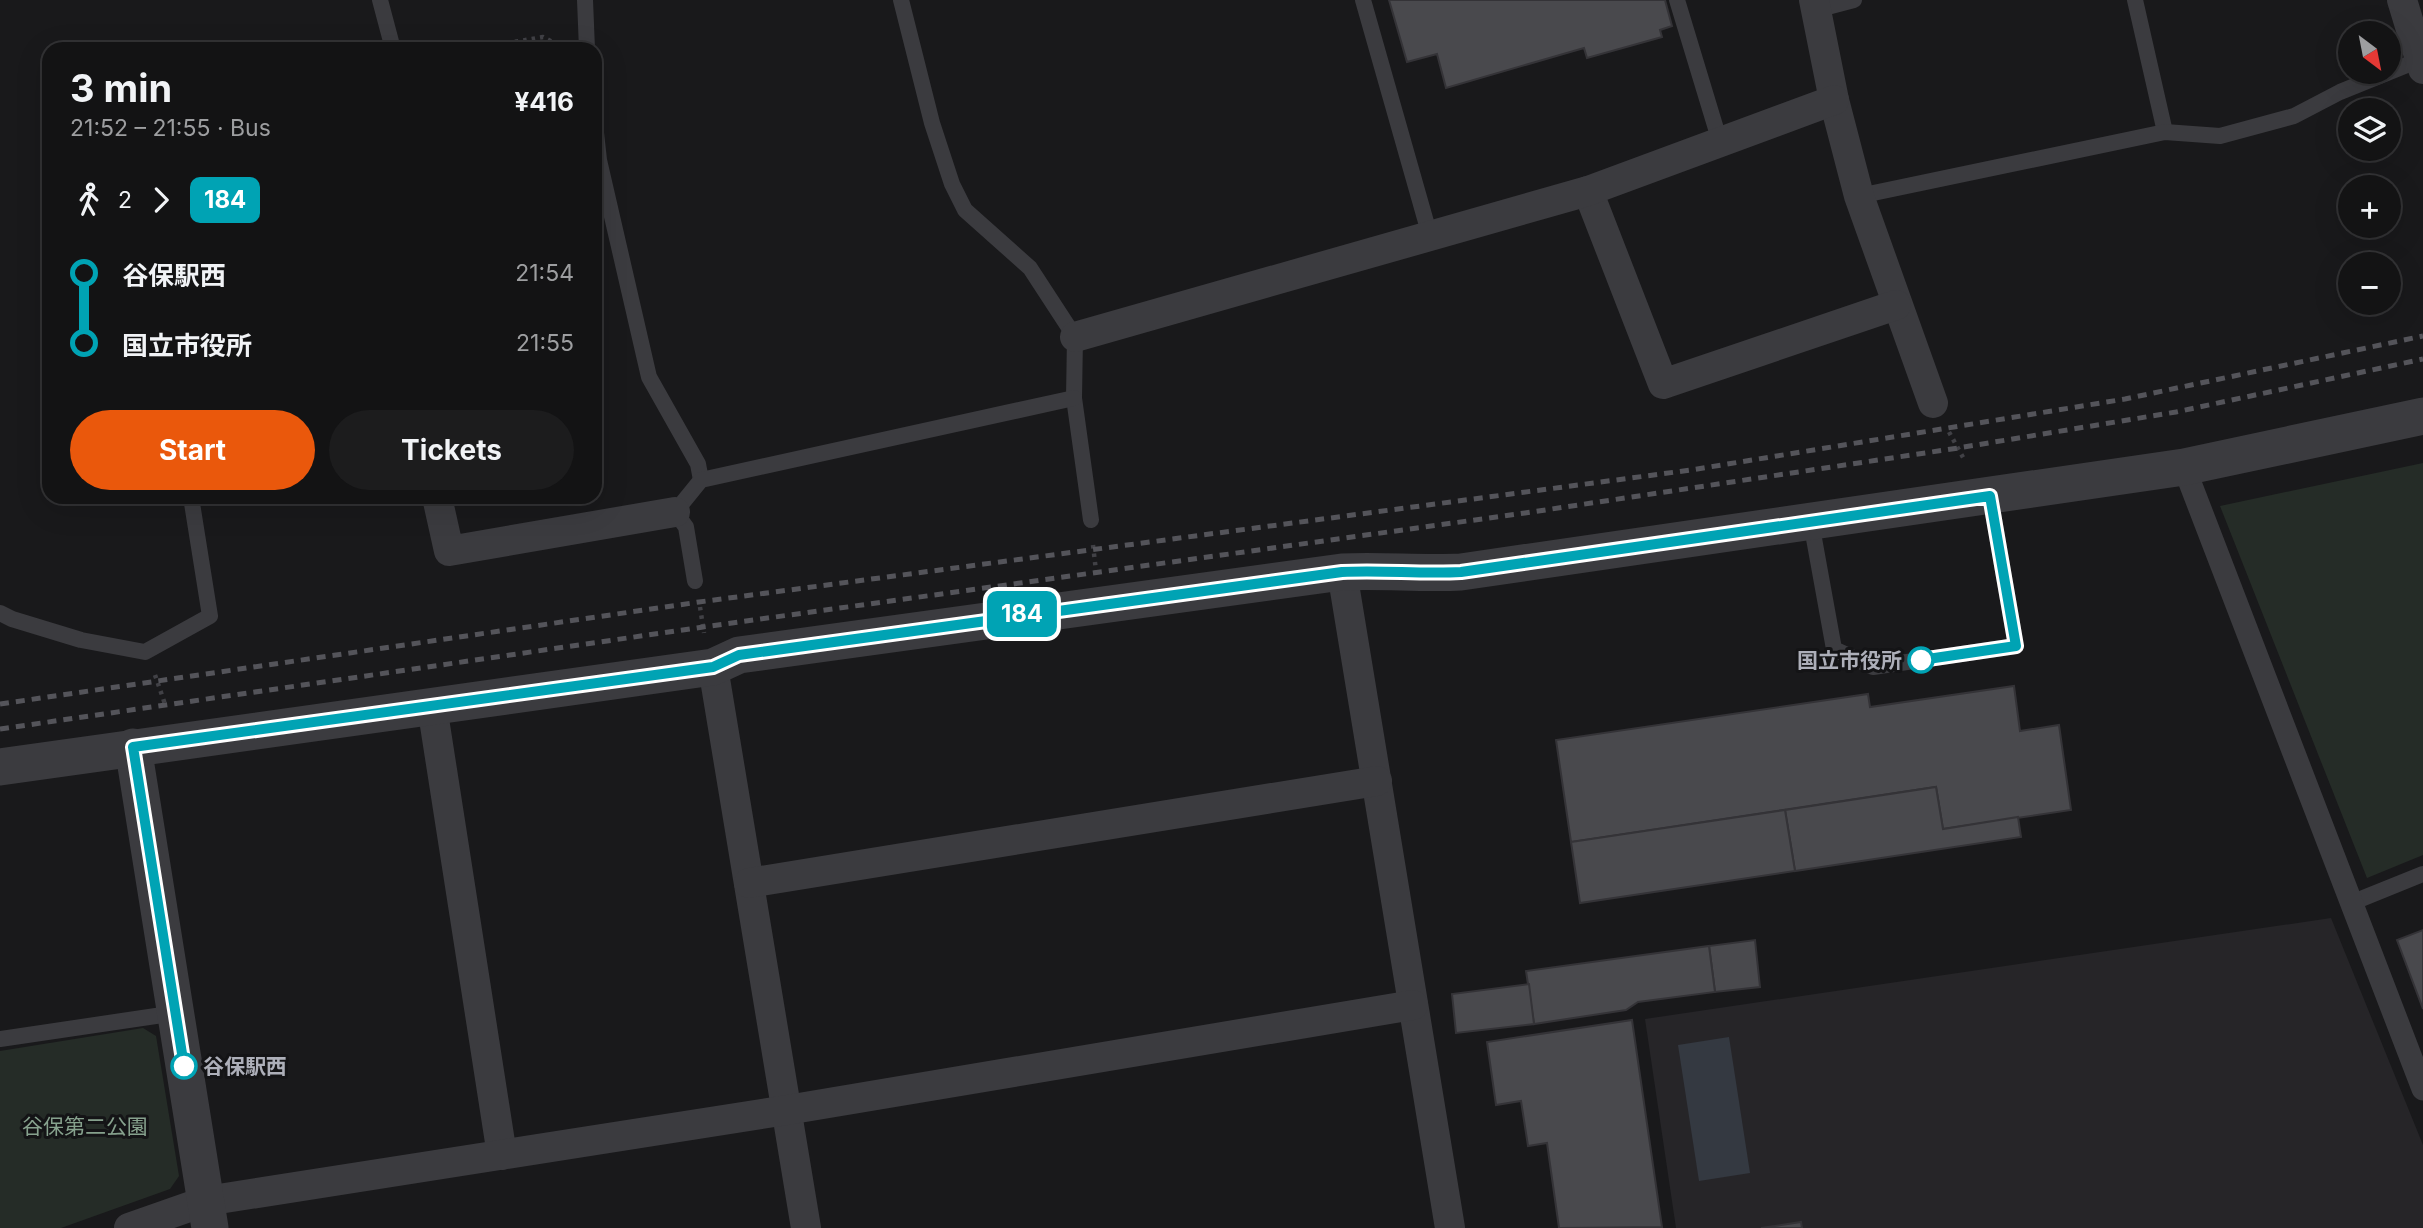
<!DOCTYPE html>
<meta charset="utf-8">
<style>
body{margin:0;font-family:Inter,"Noto Sans JP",sans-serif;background:#1c1c1d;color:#f1f3f6;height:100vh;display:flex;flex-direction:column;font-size:26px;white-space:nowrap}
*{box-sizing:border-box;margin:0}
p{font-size:23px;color:#9d9ea0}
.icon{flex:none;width:38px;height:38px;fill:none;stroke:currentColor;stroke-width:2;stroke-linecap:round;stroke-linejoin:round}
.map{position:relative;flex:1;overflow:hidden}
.drawer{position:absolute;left:42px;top:42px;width:560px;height:462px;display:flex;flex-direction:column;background:#131314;border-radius:21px;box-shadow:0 7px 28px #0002,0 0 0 2px #323234}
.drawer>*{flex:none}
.badge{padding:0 14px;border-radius:10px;font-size:24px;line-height:46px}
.needle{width:46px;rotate:148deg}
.tools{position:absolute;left:2338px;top:21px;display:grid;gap:14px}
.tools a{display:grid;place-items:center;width:63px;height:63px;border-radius:50%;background:#131314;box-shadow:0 7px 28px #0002,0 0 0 2px #323234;font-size:35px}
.map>.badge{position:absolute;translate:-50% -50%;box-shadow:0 0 0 4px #fff}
.legs{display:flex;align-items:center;gap:10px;height:77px;padding:0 28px;font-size:23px}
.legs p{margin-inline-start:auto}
.head{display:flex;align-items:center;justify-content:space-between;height:119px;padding:0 28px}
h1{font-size:38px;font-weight:700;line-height:52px}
.primary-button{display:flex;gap:14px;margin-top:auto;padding:14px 28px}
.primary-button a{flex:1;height:80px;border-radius:42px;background:#ea580c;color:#fff;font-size:28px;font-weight:700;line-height:80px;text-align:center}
.primary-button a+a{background:#1c1c1d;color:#f1f3f6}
ul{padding:0 28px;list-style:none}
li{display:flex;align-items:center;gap:24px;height:70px;font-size:26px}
li i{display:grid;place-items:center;width:10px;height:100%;margin:0 9px;background:currentColor}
li i::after{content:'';width:18px;height:18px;margin:-9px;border:5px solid;border-radius:50%;background:#131314}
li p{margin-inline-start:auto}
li:first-child i{background:linear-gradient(#0000 50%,currentColor 0)}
li:last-child i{background:linear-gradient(currentColor 50%,#0000 0)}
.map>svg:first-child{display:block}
.built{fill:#262528}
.green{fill:#252c27}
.water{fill:#343941}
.building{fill:#49494d;stroke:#343337;stroke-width:2}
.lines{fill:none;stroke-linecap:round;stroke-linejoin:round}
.path{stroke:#414146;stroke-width:4.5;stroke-dasharray:3.5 5;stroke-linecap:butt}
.service{stroke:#3b3b3f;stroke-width:16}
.pedestrian{stroke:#3b3b3f;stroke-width:23}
.minor{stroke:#3b3b3f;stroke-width:30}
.tertiary{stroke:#3b3b3f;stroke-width:37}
.rail{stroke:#54545a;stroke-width:5;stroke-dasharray:9 7;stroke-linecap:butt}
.line-1-casing{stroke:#fff;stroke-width:16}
.line-1{stroke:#00a3b4;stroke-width:10}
.stop-1-dot{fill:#fff;stroke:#00a3b4;stroke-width:3.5}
.labels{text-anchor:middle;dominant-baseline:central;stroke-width:6;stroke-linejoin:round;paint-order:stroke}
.stop-label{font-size:21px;font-weight:bold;fill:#adafb9;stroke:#141416;text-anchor:end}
.park-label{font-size:21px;fill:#86a18d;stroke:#141416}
</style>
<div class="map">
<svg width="2423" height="1228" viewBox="0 0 2423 1228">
<rect width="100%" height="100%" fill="#19191b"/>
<path class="built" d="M2331,918L2423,1145V1228H1676L1645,1019Z"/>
<g class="green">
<path d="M2423,463V855L2367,878L2220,506Z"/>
<path d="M143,1028L156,1036L179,1176L170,1189L61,1228H0V1051Z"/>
</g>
<path class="water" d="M1729,1037L1750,1173L1699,1181L1678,1045Z"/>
<g class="building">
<path d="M1389,0H1665L1672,26L1660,30L1662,37L1587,58L1584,48L1446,88L1437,54L1407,62Z"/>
<path d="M2014,686L2020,731L2059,725L2071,810L1943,829L1936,787L1571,842L1556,740L1868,694L1870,707Z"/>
<path d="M1936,787L1943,829L2018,817L2021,837L1795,871L1785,810Z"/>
<path d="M1785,810L1795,871L1580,903L1571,842Z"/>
<path d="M2423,930V1009L2397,940Z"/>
<path d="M1755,940L1760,987L1715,992L1709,946Z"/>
<path d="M1709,946L1715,992L1638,1002L1626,1010L1534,1024L1526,971Z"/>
<path d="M1529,984L1534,1024L1456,1033L1452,994Z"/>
<path d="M1632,1020L1662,1227L1559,1228L1547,1143L1528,1146L1521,1101L1496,1105L1487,1042Z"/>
<path d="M1801,1222L1802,1228H1761Z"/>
</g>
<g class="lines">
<g class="path">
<path d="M473,49L543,37L560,46"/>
<path d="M1949,432L1965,461"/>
<path d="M1093,545L1096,571"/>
<path d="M700,607L704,633"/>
<path d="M155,675L166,707"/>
</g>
<g class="service">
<path d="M380,0L393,49"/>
<path d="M585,0L587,49"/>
<path d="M901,0L932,123L952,184L965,210L1030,268L1075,337L1074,398L1091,520"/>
<path d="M1363,0L1430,236"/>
<path d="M1677,0L1720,142"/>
<path d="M2135,0L2165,132"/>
<path d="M1816,10L1854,0"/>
<path d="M595,124L599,160L649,377L698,464L701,480"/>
<path d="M1859,196L2165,132L2220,136L2294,116L2340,92L2419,60"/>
<path d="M1811,522L1834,649L1873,667L2016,646L1990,496"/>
<path d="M695,581L686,527L675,512L701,480L1074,398"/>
<path d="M0,613L12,619L81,640L145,652L210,616L191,497"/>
<path d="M2351,903L2423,874"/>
<path d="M0,1039L176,1013"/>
</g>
<path class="pedestrian" d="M2184,467L2423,1089"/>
<g class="minor">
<path d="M1814,0L1834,100L1859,196L1933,403"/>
<path d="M2402,0L2423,69"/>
<path d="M1588,191L1663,384L1896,305"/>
<path d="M1075,337L1588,191L1834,100"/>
<path d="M437,497L449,551L675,512"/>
<path d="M1342,572L1450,1228"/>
<path d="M713,667L806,1228"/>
<path d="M432,706L502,1155"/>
<path d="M749,883L1377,781"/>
<path d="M129,1228L206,1201L787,1110L1413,1005"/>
</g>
<g class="tertiary">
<path d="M133,747L210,1228"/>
<path d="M0,767L713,667L739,655L1342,572C1382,570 1421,574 1461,572L2184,467L2423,416"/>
</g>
<g class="rail">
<path d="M0,704L699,602L1691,470L2125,399L2423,336"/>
<path d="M0,729L703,627L1525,513L1958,448L2176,412L2423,359"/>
</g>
</g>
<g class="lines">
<defs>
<path id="line-1" d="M184,1066L133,747L713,667L739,655L1342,572C1382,570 1421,574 1461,572L1990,496L2016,646L1921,660"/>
</defs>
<use href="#line-1" class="line-1-casing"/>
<use href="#line-1" class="line-1"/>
</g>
<g class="stop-1-dot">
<circle cx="1921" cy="660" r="12"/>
<circle cx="184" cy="1066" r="12"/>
</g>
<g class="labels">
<g class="stop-label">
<text x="1902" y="660">国立市役所</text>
<text x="203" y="1066" text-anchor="start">谷保駅西</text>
</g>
<g class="park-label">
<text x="85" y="1126">谷保第二公園</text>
</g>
</g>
</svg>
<div class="tools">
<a><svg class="needle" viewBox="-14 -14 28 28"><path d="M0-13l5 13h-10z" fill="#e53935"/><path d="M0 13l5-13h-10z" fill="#9d9ea0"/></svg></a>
<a><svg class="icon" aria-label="layers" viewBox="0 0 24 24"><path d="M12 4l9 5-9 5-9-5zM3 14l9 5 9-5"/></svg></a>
<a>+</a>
<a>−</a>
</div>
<b class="badge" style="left:1022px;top:614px;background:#00a3b4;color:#fff">184</b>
<section class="drawer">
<div class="head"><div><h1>3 min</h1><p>21:52 – 21:55 · Bus</p></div><b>¥416</b></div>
<div class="legs"><svg class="icon" aria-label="walk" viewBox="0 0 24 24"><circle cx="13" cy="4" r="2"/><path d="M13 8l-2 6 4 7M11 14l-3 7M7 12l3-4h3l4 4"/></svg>2<svg class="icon" aria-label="forward" viewBox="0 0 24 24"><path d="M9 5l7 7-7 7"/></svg><b class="badge" style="background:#00a3b4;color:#fff">184</b></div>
<ul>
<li><i style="color:#00a3b4"></i><b>谷保駅西</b><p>21:54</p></li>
<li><i style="color:#00a3b4"></i><b>国立市役所</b><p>21:55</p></li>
</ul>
<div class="primary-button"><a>Start</a><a>Tickets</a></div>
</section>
</div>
